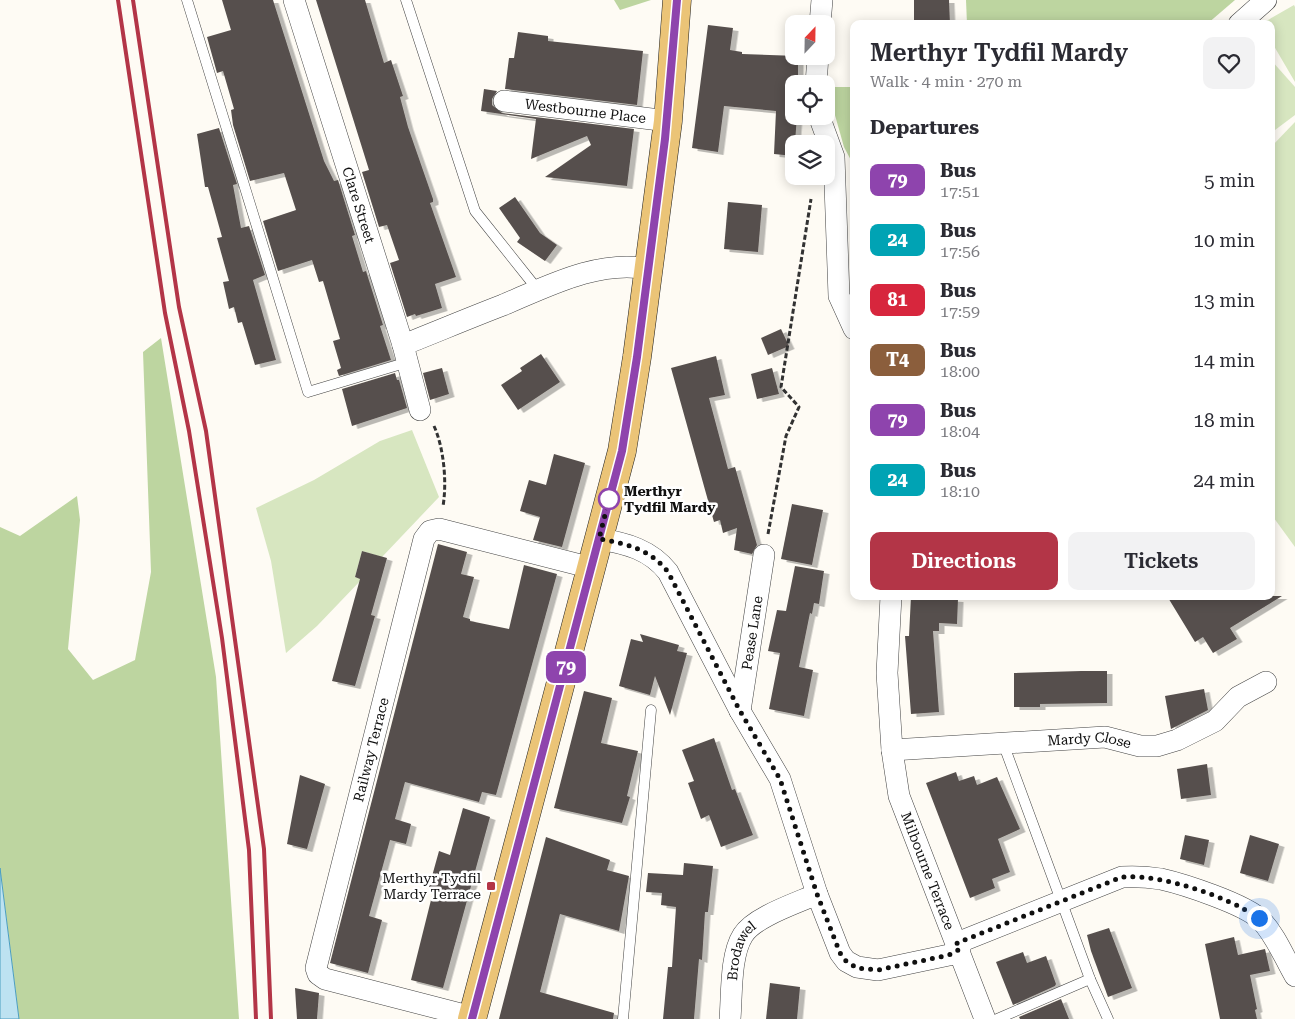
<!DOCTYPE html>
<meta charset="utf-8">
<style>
body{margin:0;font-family:"Roboto Serif",serif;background:#f2f2f3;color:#2b2b33;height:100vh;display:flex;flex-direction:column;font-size:19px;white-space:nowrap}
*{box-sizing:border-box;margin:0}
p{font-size:16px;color:#7c7c81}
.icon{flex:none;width:28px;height:28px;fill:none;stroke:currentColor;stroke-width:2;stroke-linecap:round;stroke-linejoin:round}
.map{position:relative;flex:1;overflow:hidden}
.details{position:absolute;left:850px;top:20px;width:425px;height:580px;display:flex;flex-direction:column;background:#fff;border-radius:10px;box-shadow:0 2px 12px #0003}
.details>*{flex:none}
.badge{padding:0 10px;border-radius:8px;font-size:18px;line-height:32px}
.needle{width:32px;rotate:22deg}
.buttons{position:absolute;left:785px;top:15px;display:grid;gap:10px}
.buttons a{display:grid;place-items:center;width:50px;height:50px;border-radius:10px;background:#fff;box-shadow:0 2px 12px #0003;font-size:25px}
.you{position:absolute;width:25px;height:25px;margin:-12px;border:4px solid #fff;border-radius:50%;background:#1a73e8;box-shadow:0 0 0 8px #1a73e833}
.map>.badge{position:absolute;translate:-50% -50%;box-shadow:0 0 0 2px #fff}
h2{padding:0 20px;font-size:19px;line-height:45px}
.round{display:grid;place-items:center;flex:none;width:52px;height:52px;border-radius:10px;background:#f2f2f3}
.head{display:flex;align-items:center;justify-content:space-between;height:85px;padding:0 20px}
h1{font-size:24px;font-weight:600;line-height:38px}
.cta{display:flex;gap:10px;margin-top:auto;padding:10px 20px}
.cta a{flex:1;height:58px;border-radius:10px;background:#b33547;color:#fff;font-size:20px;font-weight:600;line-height:58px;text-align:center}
.cta a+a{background:#f2f2f3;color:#2b2b33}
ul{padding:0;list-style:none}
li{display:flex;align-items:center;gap:15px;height:60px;padding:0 20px}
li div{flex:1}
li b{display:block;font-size:19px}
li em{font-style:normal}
li .badge{min-width:55px;font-weight:700;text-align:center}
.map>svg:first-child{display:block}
.green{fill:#d7e6c0}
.forest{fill:#bdd5a0}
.water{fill:#bde2f1;stroke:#4b9dc0}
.building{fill:#57504d;filter:url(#shadow)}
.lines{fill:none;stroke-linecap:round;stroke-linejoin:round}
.lane-casing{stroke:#434343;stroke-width:11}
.street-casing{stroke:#434343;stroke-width:22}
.primary-casing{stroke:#212121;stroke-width:29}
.path{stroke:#323232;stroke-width:3;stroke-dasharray:5 2.5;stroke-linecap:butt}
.lane{stroke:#fff;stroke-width:10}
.street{stroke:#fff;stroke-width:21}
.primary{stroke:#ebc477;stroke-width:28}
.rail{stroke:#b33547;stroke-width:4}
.line-casing{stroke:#fff;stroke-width:11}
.line{stroke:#8e44ad;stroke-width:8}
.walk{stroke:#101010;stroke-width:5;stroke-dasharray:0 9}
.stop-dot{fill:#fff;stroke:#8e44ad;stroke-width:2.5}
.poi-dot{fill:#b33547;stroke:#fff;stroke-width:2}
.labels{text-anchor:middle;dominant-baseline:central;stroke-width:5;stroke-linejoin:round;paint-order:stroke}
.street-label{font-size:14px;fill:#101010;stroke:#fff}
.stop-label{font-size:14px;font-weight:bold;fill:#101010;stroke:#fff;text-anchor:start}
.poi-label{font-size:14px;fill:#101010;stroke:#fff;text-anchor:end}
</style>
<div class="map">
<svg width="1295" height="1019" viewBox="0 0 1295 1019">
<defs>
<filter id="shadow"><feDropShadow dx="5.5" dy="3" stdDeviation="0" flood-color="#0004"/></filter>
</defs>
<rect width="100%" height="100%" fill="#fefbf4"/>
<g class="green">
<path d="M1294,5L1295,7V82L1271,41V24H1261Z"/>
<path d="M1271,60L1295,87V115L1271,133Z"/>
<path d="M1295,122V547L1271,514V147Z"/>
<path d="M412,430L439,497L382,557L362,551L355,577L362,579L317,626L286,653L271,561L256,508L314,480L380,441Z"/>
</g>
<g class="forest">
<path d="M614,0H651L620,10Z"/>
<path d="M966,0H1235L1207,24H967Z"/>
<path d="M827,87H854V166L844,147Z"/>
<path d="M161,338L216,677L239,1019H19L0,868V527L20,536L77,496L80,520L68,649L93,680L135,660L151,572L143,352Z"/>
</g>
<path class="water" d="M0,868L19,1019H0Z"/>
<g class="building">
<path d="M222,0H273L324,161L334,181L338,180L355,235L352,236L363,272L366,271L383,325L380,326L391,360L339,376L337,370L341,368L333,341L340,339L323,281L319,282L312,260L278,271L263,221L296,210L284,173L250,181L233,125L231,110L234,109L223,71L217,73L207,37L231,30Z"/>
<path d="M316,0H365L384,63L391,60L403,96L400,97L408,127L433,199V202L430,203L456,277L435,284L442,308L416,316L415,314L407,317L390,263L399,260L387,225L379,227L362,172L369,170Z"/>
<path d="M914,0H949L950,24H914Z"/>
<path d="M708,25L733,28L730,50L742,52V54L798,56V84H794V116H797L794,156L774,154L776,111L724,106L718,152L692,148Z"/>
<path d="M518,32L548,36V41L643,51L637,105L505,89L509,58H514Z"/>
<path d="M484,89L497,91L492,99V105L502,113L634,129L627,186L545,177L591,145L587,136L531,159L536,119L481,111Z"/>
<path d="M219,128L237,184L233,185L241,228L249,226L265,275L253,280L276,360L255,365L242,322L238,323L234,307L229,309L223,282L229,281L217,238L222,237L208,187H205L197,134Z"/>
<path d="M515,197L540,233L557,245L545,261L517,242L520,238L499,208Z"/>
<path d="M728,202L762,205L758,252L724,249Z"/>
<path d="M781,329L789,346L768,355L761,338Z"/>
<path d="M541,354L560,382L518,410L501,385L522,371L520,368Z"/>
<path d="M716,356L725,395L709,398L728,469L735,467L757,545L752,554L734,550L737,528L723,533L720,520L714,522L671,368Z"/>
<path d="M442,368L449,394L430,400L423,373Z"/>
<path d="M772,368L779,394L757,399L751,374Z"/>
<path d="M395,373L397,380H399L407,408L352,426L342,389Z"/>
<path d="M554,454L585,463L562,547L533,540L540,517L520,511L529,480L546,485Z"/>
<path d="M792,504L823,510L812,565L781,559Z"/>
<path d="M438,544L467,552L461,574L474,577L463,617L470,619V621L509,629L524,565L557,574L496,795L482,792L479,802L405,782L395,819L411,824L406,844L390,840L369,916L382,920L368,973L330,963Z"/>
<path d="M362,551L387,558L371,615L375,616L355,686L332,681L360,579L355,577Z"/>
<path d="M795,566L824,571L819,604L814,603L812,614L810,613L799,667L813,670L804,716L769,709L780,653L768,651L777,610L786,611Z"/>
<path d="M911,596H941V598L958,599L957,624L939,623V631H933L939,712L911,714L905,636H909Z"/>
<path d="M1167,596H1282L1230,628L1237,639L1213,653L1203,637L1195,642Z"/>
<path d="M640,634L679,645L677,651L687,653L670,715L655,676L650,695L619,686L631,639L643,642Z"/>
<path d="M1081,671H1107V703L1040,704V707H1014V673Z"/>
<path d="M1204,689L1208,710L1171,729L1165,696Z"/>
<path d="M584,691L612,698L601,743L638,751L627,796L630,797L622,823L554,808Z"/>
<path d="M714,738L732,790L735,789L753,835L721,847L709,815L701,819L688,783L694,781L682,750Z"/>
<path d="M1207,764L1211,795L1181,799L1177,769Z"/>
<path d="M956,772L959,781L974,776L977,785L997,777L1020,829L998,839L1010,872L992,879L995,888L970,898L926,783Z"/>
<path d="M300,775L325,784L307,849L287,844Z"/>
<path d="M463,808L490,817L443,988L411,980L434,888L429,887L439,851L450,855Z"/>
<path d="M1185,835L1209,840L1204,865L1180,859Z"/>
<path d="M1250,835L1279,844L1268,881L1240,873Z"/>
<path d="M546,837L610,860L607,870L629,876L619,931L560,914L540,992L614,1013L613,1019H499Z"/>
<path d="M684,863L713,866L708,912H705L702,960L699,959L694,1019H663L668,967H672L676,907L661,905L662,893L646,892L648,873L683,875Z"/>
<path d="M1109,928L1132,988L1108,997L1091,951L1087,935Z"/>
<path d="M1234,937L1238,955L1265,949L1270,971L1250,975L1257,1009L1255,1010L1257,1019H1220L1205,944Z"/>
<path d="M1023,952L1027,963L1046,956L1056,984L1055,986L1013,1005L996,962Z"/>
<path d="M770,983L800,987L797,1019H766Z"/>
<path d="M295,988L319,993L317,1019H297Z"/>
<path d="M1061,999L1069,1019H1020L1019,1017Z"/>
</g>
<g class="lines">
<defs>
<g id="lane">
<path d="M187,0L308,392L408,362"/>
<path d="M406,0L475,211L538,290"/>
<path d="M1003,743L1090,979L1108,1019"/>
<path d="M623,1019L651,710"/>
<path d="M997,1019L1090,979"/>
</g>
<g id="street">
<path id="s1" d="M294,0L403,345L420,410"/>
<path d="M820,24L822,0"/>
<path d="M1239,24L1266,0"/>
<path d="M816,84L818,56"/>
<path id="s2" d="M504,101L668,121"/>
<path d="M819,116L834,157L839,296L854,329"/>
<path d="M403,345C436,332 469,318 503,305C548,286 599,259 649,269"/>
<path d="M599,539C626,543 651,550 668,572L740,711L780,779L817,894L840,953L846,961L857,967L878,970L949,955L960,949"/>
<path id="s3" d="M891,596L887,673L892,750L899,796L985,1019"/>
<path id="s4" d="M740,711L764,555"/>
<path id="s5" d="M892,750L1105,737L1140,746H1157L1177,740L1215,721L1238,697L1266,682"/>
<path d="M957,943L1122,877C1136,876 1148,877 1161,879C1183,884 1245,904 1261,920C1276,936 1284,957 1295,976"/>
<path id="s6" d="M472,1017L325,979L318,974L316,968L424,539L430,531L439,529L592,568"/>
<path id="s7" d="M730,1019C732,995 730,955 743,935C754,917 797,903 817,894"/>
</g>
<path id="primary" d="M472,1019L622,451L637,357L668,121L677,0"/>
</defs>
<use href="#lane" class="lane-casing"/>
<use href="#street" class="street-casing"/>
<use href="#primary" class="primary-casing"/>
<g class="path">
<path d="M434,426C444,448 447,483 443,506"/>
<path d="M768,534L786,436L799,407L781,387L811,199"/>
</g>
<use href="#lane" class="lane"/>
<use href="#street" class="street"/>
<use href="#primary" class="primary"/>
<g class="rail">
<path d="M118,0L165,313L189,431L222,638L249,850L256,1019"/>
<path d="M133,0L179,307L206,431L264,849L271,1019"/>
</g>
</g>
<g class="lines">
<defs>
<path id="line" d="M472,1019L622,451L637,357L665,139L677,0"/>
</defs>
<use href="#line" class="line-casing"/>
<use href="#line" class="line"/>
<path class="walk" d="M609,499L599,539C626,543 651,550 668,572L740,711L780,779L817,894L840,953L846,961L857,968L878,970L949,955L960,949L957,943L1122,877C1162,874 1226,896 1259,918"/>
</g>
<circle class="stop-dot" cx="609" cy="499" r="10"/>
<rect class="poi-dot" x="486" y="881" width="10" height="10" rx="2.5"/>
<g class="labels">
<g class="street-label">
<text stroke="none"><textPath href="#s2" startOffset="82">Westbourne Place</textPath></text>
<text stroke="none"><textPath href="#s1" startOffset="215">Clare Street</textPath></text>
<text stroke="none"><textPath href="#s4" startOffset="79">Pease Lane</textPath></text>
<text stroke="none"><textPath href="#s5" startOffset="198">Mardy Close</textPath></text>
<text stroke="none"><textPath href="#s6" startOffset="392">Railway Terrace</textPath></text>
<text stroke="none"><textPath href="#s3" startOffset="281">Milbourne Terrace</textPath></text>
<text stroke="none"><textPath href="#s7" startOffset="70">Brodawel</textPath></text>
</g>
<g class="stop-label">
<text x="624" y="491">Merthyr<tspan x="624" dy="16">Tydfil Mardy</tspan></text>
</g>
<g class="poi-label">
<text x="481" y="878">Merthyr Tydfil<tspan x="481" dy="16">Mardy Terrace</tspan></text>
</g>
</g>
</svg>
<div class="buttons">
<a><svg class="needle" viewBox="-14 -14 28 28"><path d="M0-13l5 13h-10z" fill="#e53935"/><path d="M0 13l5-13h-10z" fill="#7c7c81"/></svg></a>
<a><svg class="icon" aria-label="locate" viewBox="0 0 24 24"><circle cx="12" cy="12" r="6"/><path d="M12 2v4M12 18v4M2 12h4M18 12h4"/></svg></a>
<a><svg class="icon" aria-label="layers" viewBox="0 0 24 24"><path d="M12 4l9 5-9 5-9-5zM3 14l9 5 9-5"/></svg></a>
</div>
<div class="you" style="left:1259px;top:918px"></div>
<b class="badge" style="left:566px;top:667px;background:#8e44ad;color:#fff">79</b>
<section class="details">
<div class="head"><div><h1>Merthyr Tydfil Mardy</h1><p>Walk · 4 min · 270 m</p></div><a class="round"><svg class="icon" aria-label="heart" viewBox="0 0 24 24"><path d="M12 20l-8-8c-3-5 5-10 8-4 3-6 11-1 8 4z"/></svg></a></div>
<h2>Departures</h2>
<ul>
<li><span class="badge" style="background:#8e44ad;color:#fff">79</span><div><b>Bus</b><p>17:51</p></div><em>5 min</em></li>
<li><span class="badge" style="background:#00a3b4;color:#fff">24</span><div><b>Bus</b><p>17:56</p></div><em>10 min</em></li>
<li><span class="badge" style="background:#d7263d;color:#fff">81</span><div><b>Bus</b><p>17:59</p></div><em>13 min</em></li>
<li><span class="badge" style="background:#8b5e3c;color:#fff">T4</span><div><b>Bus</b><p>18:00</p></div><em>14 min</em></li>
<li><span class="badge" style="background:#8e44ad;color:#fff">79</span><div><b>Bus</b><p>18:04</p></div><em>18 min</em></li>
<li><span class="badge" style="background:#00a3b4;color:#fff">24</span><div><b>Bus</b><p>18:10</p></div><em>24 min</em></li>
</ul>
<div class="cta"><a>Directions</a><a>Tickets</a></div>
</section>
</div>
